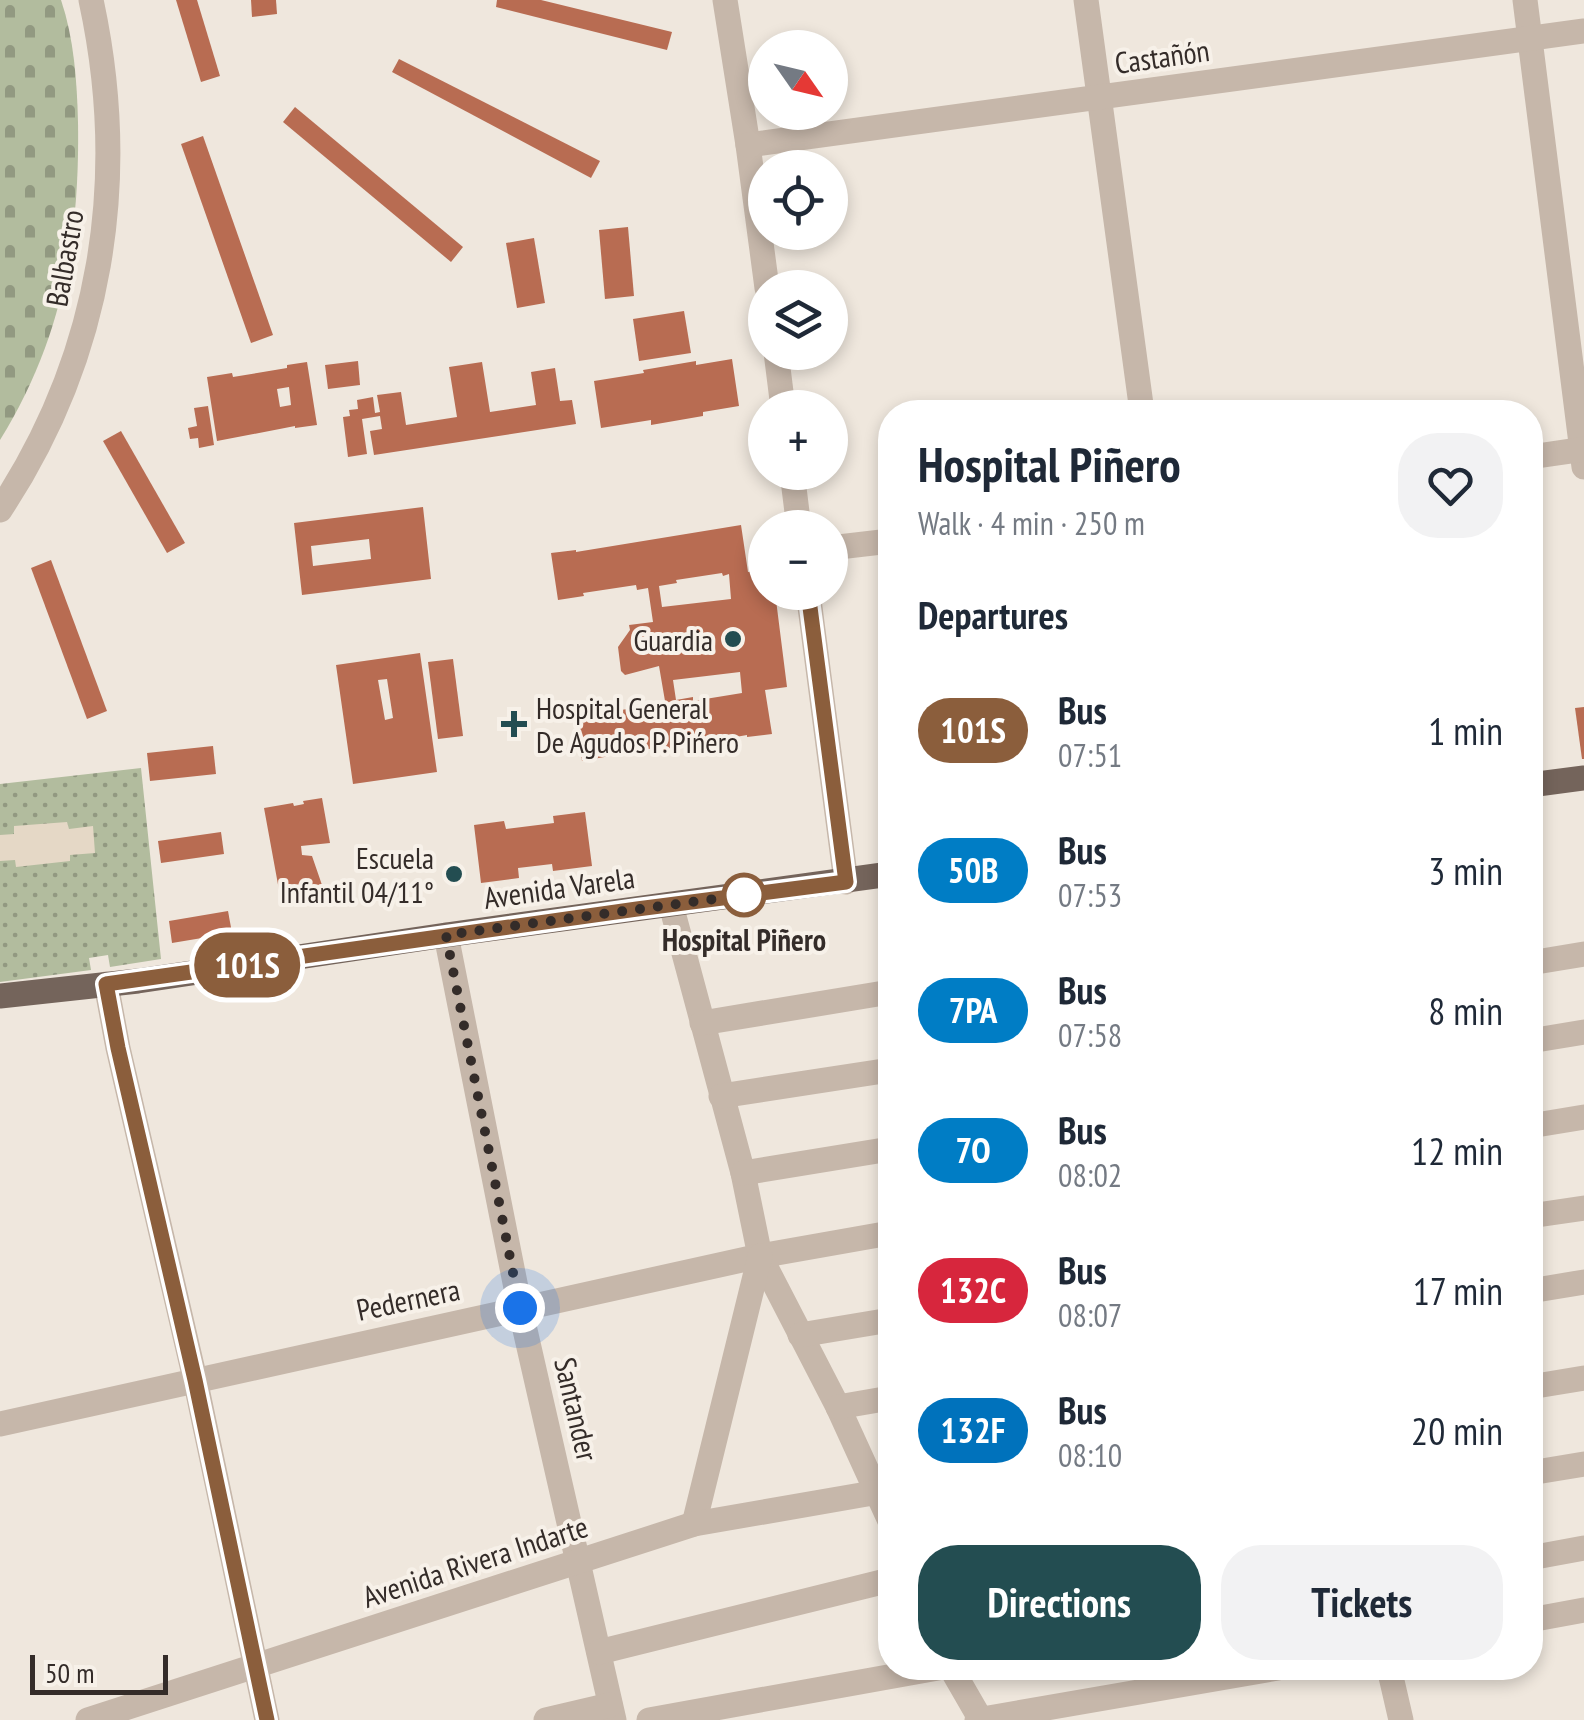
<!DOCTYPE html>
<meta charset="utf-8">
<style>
body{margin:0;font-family:"PT Sans Narrow",sans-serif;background:#f2f2f3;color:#1f2937;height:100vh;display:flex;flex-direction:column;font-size:38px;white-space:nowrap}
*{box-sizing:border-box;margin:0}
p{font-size:32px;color:#747a83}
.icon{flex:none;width:55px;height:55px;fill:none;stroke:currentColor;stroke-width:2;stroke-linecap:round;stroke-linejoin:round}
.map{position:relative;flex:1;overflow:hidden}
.drawer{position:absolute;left:878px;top:400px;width:665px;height:1280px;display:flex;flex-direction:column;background:#fff;border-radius:40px;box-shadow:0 5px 15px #0003}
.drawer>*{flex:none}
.badge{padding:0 20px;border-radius:32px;font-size:35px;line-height:65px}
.needle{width:65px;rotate:124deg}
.buttons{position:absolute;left:748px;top:30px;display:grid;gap:20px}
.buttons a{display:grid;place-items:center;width:100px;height:100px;border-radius:50%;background:#fff;box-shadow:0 5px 15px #0003;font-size:50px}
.scale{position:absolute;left:30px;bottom:25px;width:138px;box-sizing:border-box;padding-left:10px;border:5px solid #342c29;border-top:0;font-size:28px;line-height:35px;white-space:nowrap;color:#342c29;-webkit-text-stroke:8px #f7f1e9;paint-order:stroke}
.you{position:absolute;width:50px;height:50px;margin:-25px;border:8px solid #fff;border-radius:50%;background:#1a73e8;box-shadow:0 0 0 15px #1a73e833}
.map>.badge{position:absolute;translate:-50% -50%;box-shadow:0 0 0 5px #fff}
h2{padding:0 40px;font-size:38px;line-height:90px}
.round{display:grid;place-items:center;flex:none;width:105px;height:105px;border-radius:40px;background:#f2f2f3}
.headline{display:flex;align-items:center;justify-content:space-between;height:170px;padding:0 40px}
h1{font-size:48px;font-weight:700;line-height:75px}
.primary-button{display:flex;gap:20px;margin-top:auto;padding:20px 40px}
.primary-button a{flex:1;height:115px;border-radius:40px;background:#234d51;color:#fff;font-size:40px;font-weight:700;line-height:115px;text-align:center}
.primary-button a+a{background:#f2f2f3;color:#1f2937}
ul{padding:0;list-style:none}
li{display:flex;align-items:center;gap:30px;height:140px;padding:0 40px}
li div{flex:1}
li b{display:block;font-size:38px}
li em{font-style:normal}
li .badge{min-width:110px;font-weight:700;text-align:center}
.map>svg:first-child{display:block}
.grass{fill:url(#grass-dots)}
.cemetery{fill:url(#cemetery-stones)}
.plaza{fill:#e5d8c6}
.building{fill:#b86c52;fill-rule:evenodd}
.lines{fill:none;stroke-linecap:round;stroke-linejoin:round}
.minor{stroke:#c6b7aa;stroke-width:25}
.major{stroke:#74645b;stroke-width:25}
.line-casing{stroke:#fff;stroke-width:22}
.line{stroke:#8b5e3c;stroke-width:15}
.walk{stroke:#342c29;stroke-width:10;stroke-dasharray:0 18}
.poi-dot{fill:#234d51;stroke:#f7f1e9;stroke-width:4}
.stop-dot{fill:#fff;stroke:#8b5e3c;stroke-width:5}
.labels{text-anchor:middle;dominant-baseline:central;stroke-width:8;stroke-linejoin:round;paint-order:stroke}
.street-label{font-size:30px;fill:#342c29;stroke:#f7f1e9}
.poi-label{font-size:30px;fill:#342c29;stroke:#f7f1e9;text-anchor:end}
.stop-label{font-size:30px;font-weight:bold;fill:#342c29;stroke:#f7f1e9}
</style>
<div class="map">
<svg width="1584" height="1720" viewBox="0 0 1584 1720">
<defs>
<pattern id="grass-dots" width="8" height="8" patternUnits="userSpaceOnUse" patternTransform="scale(2.5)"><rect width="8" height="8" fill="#b2bc9e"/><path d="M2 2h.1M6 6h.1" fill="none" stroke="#929981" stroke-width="1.8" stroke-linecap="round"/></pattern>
<pattern id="cemetery-stones" width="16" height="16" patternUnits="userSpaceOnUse" patternTransform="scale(2.5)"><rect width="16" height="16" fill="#b2bc9e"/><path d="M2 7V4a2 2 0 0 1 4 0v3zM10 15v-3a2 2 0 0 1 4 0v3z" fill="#929981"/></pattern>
</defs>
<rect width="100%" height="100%" fill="#efe7dd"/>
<path class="grass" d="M141,768L161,959L110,967L108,955L89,958L91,970L0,982V784Z"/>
<path class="cemetery" d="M0,0H61C74,38 77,82 78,122C80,238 62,340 0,440Z"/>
<path class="plaza" d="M67,822L69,829L93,826L95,853L70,855V861L16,867L15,860L0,861V835L14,834V826Z"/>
<g class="building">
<path d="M176,0H197L220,76L201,82Z"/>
<path d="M251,0H276L277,14L252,17Z"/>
<path d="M497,0H541L672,32L667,50L496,7Z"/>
<path d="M399,59L600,161L591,178L392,72Z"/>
<path d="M295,107L463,247L451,262L283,122Z"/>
<path d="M203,136L273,335L251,343L181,144Z"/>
<path d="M628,227L634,296L605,299L599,230Z"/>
<path d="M534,238L545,303L517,308L506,243Z"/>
<path d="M684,311L691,353L639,361L633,319Z"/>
<path d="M732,359L739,406L703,412V416L651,425V420L601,428L594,381L644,373L643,370L696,361V365Z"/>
<path d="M358,361L360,385L328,389L325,365Z"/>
<path d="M307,362L317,425L295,428V426L217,441L207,377L232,373L233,377L287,368V365ZM289,387L291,405L280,407L277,389Z"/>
<path d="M482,362L490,412L536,405L531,372L555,368L560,401L572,400L576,424L374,455L370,431L382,429L380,416L362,419L367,454L348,457L343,417L350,416L349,410L358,409L357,400L373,397L375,413L380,412L377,395L401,392L406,425L457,417L449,367Z"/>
<path d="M208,406L214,445L199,448L198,438L190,439L188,428L197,426L194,408Z"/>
<path d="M121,431L185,543L167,553L103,441Z"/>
<path d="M423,507L431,579L302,595L294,523ZM369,539L371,559L313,566L311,546Z"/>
<path d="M741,525L748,572L765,570V592H775L787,687L765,690L772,734L747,737V735L661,750L660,747L582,761L575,714L600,710L601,713L654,705V703L665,701L659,666L625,675L621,671L618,647L630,630L629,625L653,622L648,588L637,590L636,585L583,593L584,596L558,600L551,553L576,550V552ZM722,573L723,576L729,574L731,599L662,607L659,586L677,583L676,580ZM740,672L742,693L693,701V697L676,700L673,680Z"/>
<path d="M51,560L107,711L87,719L31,568Z"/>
<path d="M420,653L437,772L353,784L336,665ZM387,679L393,718L385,720L378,680Z"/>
<path d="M453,659L463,736L438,739L428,662Z"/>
<path d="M1584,707V759H1582L1575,708Z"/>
<path d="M213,746L216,774L150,781L147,753Z"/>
<path d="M322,798L330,843L301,846L302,855L312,856L322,885L279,890L264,808L293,803L294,806L304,804L303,801Z"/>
<path d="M585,812L592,866L553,871L552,864L518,868L519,878L481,883L474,825L504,821L506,829L554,823L553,816Z"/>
<path d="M221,832L224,854L161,863L158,841Z"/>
<path d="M228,911L232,933L172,943L169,921Z"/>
</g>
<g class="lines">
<g class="minor">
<path d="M725,0L748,145L767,288"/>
<path d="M1086,0L1142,412"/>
<path d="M1525,0L1584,467"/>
<path d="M748,145L1584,31"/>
<path d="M776,352L783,408"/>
<path d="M1530,457L1584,449"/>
<path d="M792,472L799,528"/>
<path d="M0,510C102,356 130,180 91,0"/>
<path d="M830,548L890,541"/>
<path d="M808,592L846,882"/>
<path d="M671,905L743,1173L760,1256L838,1407L890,1521"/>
<path d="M446,935L520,1308L614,1720"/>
<path d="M1530,963L1584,954"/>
<path d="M106,984L118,1048L195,1379L267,1720"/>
<path d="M702,1023L890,992"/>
<path d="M1530,1041L1584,1032"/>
<path d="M721,1096L890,1070"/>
<path d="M1530,1126L1584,1117"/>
<path d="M743,1173L890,1149"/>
<path d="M1530,1216L1584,1208"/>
<path d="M1530,1291L1584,1282"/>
<path d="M800,1335L890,1320"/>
<path d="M1530,1387L1584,1378"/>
<path d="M838,1407L890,1398"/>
<path d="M0,1424L760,1256L890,1233"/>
<path d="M1530,1473L1584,1464"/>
<path d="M694,1524L760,1256"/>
<path d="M1530,1558L1584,1548"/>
<path d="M1530,1620L1584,1610"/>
<path d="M599,1652L890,1580"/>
<path d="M951,1668L981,1720"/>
<path d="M1389,1668L1401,1720"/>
<path d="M88,1720L694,1524L890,1490"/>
<path d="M546,1720L610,1705"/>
<path d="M649,1720L938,1668"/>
<path d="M977,1720L1278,1668"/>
</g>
<g class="major">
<path d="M1530,785L1584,778"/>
<path d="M0,996L138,981L446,935L890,874"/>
</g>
</g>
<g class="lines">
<defs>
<path id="line" d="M267,1720L195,1380L118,1048L106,984L637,909L846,882L808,592"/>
</defs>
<use href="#line" class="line-casing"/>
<use href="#line" class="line"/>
<path class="walk" d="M520,1308L446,935L744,895"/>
</g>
<g class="poi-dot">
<circle cx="733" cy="639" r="10"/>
<path d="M509 709h10v10h10v10h-10v10h-10v-10h-10v-10h10z"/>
<circle cx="454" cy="874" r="10"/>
</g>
<circle class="stop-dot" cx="744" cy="895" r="20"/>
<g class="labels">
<g class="street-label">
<text transform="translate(1162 56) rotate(-8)">Castañón</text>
<text transform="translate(64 258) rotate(-80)">Balbastro</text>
<text transform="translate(559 887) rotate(-8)">Avenida Varela</text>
<text transform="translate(408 1299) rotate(-12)">Pedernera</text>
<text transform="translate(577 1409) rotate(77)">Santander</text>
<text transform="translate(475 1561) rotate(-18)">Avenida Rivera Indarte</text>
</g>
<g class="poi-label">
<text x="713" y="639">Guardia</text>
<text x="536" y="707" text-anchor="start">Hospital General<tspan x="536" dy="34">De Agudos P. Pińero</tspan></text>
<text x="434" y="857">Escuela<tspan x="434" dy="34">Infantil 04/11°</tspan></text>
</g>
<g class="stop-label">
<text x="744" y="939">Hospital Piñero</text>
</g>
</g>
</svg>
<div class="buttons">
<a><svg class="needle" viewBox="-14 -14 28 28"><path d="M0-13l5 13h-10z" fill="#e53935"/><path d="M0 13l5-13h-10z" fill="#747a83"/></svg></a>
<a><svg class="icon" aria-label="locate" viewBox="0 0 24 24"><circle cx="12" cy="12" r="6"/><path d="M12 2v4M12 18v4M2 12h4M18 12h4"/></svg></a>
<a><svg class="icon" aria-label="layers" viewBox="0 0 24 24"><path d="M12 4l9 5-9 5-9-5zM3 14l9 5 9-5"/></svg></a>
<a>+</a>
<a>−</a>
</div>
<div class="scale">50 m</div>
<div class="you" style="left:520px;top:1308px"></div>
<b class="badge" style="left:247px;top:965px;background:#8b5e3c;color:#fff">101S</b>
<section class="drawer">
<div class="headline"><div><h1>Hospital Piñero</h1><p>Walk · 4 min · 250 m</p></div><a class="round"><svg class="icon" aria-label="heart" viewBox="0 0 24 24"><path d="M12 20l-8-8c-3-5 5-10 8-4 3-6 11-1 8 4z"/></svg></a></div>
<h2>Departures</h2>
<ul>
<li><span class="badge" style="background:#8b5e3c;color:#fff">101S</span><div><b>Bus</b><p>07:51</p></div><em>1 min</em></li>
<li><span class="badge" style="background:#007dc5;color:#fff">50B</span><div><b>Bus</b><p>07:53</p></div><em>3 min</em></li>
<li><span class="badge" style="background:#007dc5;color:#fff">7PA</span><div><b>Bus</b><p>07:58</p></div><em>8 min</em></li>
<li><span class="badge" style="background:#007dc5;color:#fff">7O</span><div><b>Bus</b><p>08:02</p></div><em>12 min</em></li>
<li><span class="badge" style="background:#d7263d;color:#fff">132C</span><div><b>Bus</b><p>08:07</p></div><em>17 min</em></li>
<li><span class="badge" style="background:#0072bc;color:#fff">132F</span><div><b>Bus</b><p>08:10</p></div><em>20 min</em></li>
</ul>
<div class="primary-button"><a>Directions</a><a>Tickets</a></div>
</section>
</div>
